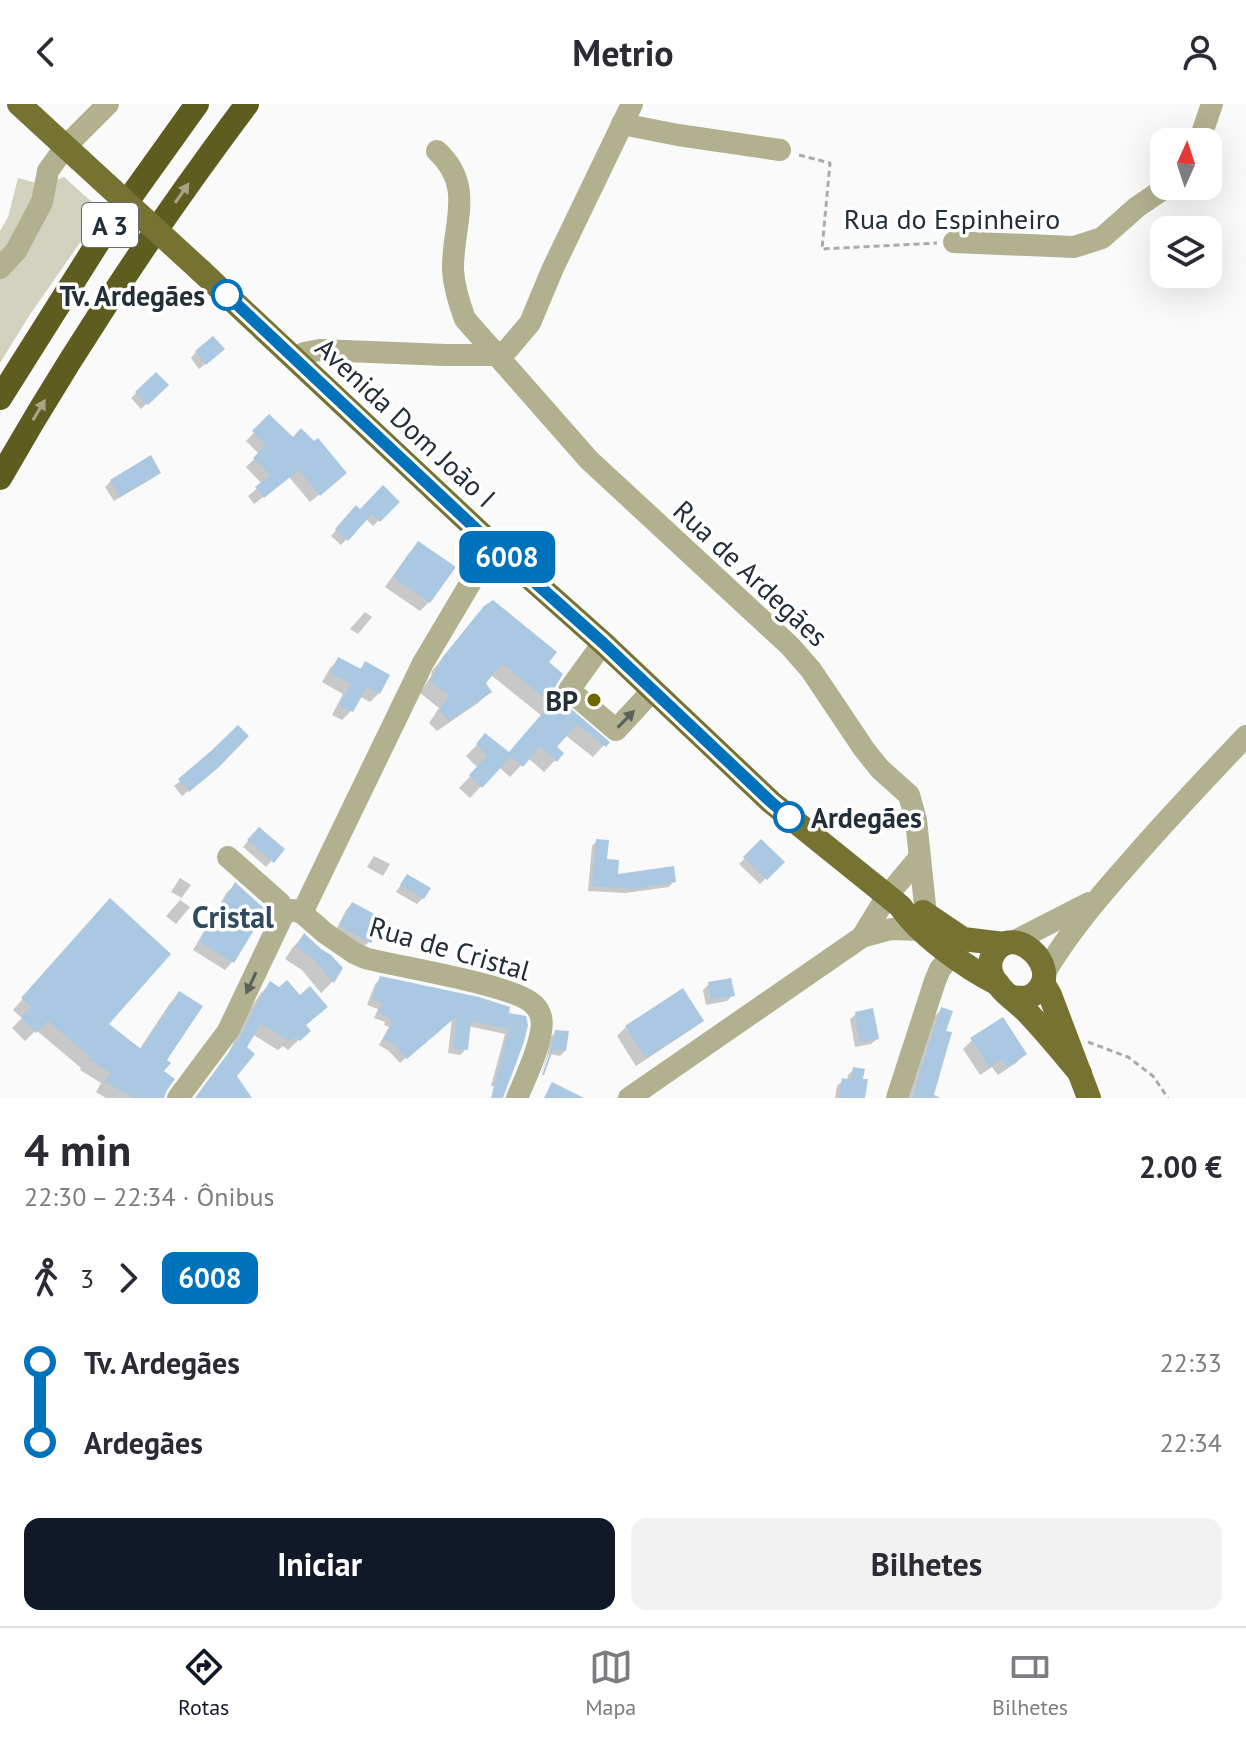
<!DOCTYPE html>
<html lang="pt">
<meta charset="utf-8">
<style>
body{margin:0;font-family:"PT Sans",sans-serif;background:#f2f2f3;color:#2b2b33;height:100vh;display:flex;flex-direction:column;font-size:30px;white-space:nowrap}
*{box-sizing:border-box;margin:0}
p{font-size:26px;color:#7c7c81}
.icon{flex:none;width:44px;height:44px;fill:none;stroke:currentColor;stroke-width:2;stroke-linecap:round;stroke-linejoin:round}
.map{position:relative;height:994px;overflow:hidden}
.drawer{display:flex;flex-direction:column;background:#fff;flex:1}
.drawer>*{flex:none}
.badge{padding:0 16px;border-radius:12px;font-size:28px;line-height:52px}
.needle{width:52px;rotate:3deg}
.fabs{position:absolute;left:1150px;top:24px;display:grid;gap:16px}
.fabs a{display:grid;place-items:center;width:72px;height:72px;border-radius:16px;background:#fff;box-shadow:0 8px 32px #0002;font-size:40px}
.map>.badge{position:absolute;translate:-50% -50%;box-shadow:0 0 0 4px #fff}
.legs{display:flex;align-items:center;gap:12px;height:88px;padding:0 24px;font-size:26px}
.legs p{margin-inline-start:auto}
.head{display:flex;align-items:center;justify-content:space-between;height:136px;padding:0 24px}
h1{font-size:44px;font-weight:700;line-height:60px}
.button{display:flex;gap:16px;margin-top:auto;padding:16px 24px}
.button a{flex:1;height:92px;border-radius:16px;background:#111827;color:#fff;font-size:32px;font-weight:700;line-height:92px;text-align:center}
.button a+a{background:#f2f2f3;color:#2b2b33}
ul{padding:0 24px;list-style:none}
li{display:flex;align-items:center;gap:28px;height:80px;font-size:30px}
li i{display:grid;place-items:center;width:12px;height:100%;margin:0 10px;background:currentColor}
li i::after{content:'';width:20px;height:20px;margin:-10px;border:6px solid;border-radius:50%;background:#fff}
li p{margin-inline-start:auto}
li:first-child i{background:linear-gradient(#0000 50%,currentColor 0)}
li:last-child i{background:linear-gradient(currentColor 50%,#0000 0)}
header{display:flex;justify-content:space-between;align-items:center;height:104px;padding:0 24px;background:#fff;font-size:36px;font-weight:700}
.menu{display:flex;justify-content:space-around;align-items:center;height:112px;border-top:2px solid #e1e1e2;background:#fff;font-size:22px;color:#7c7c81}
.menu a{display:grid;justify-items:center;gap:4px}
.menu .current{color:#111827}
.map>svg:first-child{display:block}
.green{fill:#d2d2be}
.shadow{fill:#0003}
.building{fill:#aac8e1}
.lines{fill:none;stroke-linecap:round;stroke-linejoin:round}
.path{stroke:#a8acb0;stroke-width:3;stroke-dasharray:6 4;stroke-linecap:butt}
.minor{stroke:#b1b08f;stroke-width:22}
.major{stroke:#767332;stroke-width:24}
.highway{stroke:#5f5c20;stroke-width:24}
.major-bridge{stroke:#767332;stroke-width:24}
.oneway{fill:#a7a584}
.oneway2{fill:#5c625b}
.line-1-casing{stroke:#fff;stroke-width:18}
.line-1{stroke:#0072bc;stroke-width:12}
.stop-1-dot{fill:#fff;stroke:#0072bc;stroke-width:4}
.poi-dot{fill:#6e6801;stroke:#fff;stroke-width:3}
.labels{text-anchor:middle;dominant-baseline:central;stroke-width:7;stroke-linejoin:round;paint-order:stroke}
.shield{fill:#fff;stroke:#656d74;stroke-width:2}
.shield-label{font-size:26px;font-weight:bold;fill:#232e38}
.street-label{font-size:28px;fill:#232e38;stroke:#fff}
.stop-label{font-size:28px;font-weight:bold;fill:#232e38;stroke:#fff;text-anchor:end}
.poi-label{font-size:28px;font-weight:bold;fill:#232e38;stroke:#fff;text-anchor:end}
.neighbourhood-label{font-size:30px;font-weight:bold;fill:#324b61;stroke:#fff}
</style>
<header><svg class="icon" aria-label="back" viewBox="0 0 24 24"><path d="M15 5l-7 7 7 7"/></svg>Metrio<svg class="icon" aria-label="person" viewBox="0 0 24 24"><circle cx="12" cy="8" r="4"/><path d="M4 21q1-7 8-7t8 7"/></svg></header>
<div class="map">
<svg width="1246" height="994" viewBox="0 0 1246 994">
<rect width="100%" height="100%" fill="#fafafa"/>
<path class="green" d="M64,73L102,107L29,212L0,259V127L8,113L18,74L44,81Z"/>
<g class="shadow">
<path d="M196,248L216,251L199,265L191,254Z"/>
<path d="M155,271L166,281L141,305L131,294Z"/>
<path d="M269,313L336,377L310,398L289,373L254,400L248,392L262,380L246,363L259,350L246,337Z"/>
<path d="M159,369L153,374L114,397L105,383L111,377Z"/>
<path d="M397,398L373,422L366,415L341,441L331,432L356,404L360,407Z"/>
<path d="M418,440L429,498L420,507L385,483L409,449Z"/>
<path d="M365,508L372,513L358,530L350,525Z"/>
<path d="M473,516L546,559L554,593L607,638L593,653L565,631L555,643L562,649L544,668L528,654L510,673L499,663L470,694L459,684L478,664L466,652L486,632L508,650L542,612L491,571L483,579L490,588L478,599L437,627L429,619L439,604L420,589L431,572L432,567Z"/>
<path d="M339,555L359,566L365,560L379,589L370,598L359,592L351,607L342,616L332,611L343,590L322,578L330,564Z"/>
<path d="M210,669L182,692L174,682L180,677Z"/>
<path d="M253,731L282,745L266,763L243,743Z"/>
<path d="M597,737L605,757L616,773L674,777L669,783L626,789L588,787L592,742Z"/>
<path d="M761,738L782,758L760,780L739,760Z"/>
<path d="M374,752L390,760L383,772L367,763Z"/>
<path d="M407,772L423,794L417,800L396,788Z"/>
<path d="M180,774L191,781L180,796L190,803L176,820L166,812L182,794L171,788Z"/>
<path d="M235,781L264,806L232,858L225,866L193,846L227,788Z"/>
<path d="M352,800L369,838L363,843L335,828L346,806Z"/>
<path d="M100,807L106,920L139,946L170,899L180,889L162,967V994H106L96,988L101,979L80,966L81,964L36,926L25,937L12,924L22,914L13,906Z"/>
<path d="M304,832L340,865L332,878L321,889L302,866L285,855L293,843Z"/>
<path d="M381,874L524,914L500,984L491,982L505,930L468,922L466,945L460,951L448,949L452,914L400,959L389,947L379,941L389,923L384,921L385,918L374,914L378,905L367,901L375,880Z"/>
<path d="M270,880L308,927L288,946L283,942L278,946L252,930L244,944L235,972L245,994H195L229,948L248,909L260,890Z"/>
<path d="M709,880L732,892L727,897L706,901L703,886Z"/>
<path d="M942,905L943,928L932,990L941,994H906L932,915Z"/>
<path d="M856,910L877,935L871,940L855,943L850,915Z"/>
<path d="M701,916L692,925L636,962L617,932L626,923Z"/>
<path d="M556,928L565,947L560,952L549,950L540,973L547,952L551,933Z"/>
<path d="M972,936L1025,950L1016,959L998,971L992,963L980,971L963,945Z"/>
<path d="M854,965L863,994H835L837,982L843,976L847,977L848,971Z"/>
</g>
<g class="building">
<path d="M213,232L225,245L206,261L195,247Z"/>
<path d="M156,268L169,281L148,301L135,288Z"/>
<path d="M269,310L293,333L301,324L314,337L318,334L347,369L320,392L299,366L264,394L255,383L270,371L253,354L266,341L252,327Z"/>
<path d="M151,351L161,369L120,393L110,376Z"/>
<path d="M383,381L400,398L380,418L372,410L348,437L335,425L356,401L360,405Z"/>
<path d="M418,437L456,463L430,499L393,473Z"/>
<path d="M493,496L557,548L549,558L563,570L555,583L556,592L610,638L606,643L577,620L557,643L564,649L557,658L540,643L523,663L511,653L482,684L469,671L487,652L476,640L485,629L509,648L551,599L502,560L486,579L492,588L449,617L439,607L449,592L430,577L435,567L441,558L442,554L484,502Z"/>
<path d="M338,553L361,565L365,557L390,571L380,590L367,583L353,608L339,601L351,580L330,569Z"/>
<path d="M238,621L249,632L218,664L189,688L178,675L211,647Z"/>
<path d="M259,723L285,745L274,759L247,736Z"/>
<path d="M596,735L609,736L607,755L619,756L618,770L674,762L676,778L633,785L592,782Z"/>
<path d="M761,735L785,758L767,776L743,753Z"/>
<path d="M407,770L431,784L424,795L400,781Z"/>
<path d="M235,778L266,806L234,859L199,838Z"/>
<path d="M110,794L171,850L109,920L141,945L179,887L203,902L167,956L171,959L164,967L175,975L167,986L164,994H134L105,978L110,968L88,956L90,953L48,917L36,929L21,913L31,903L21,894Z"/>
<path d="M352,798L384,815L371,839L339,822Z"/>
<path d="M304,829L321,845L331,851L343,864L334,879L313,855L295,843Z"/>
<path d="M380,872L479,893L510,903L509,909L526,912L528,921L524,938L503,994H491L509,925L471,917L468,946L453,944L457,912L407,955L395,941L383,935L393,917L388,915L389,913L378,909L382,899L372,895Z"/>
<path d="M731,874L735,892L711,896L708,878Z"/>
<path d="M287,876L300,891L310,882L328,903L306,921L311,927L300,937L294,933L289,937L261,920L247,943L255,950L237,972L252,994H195L239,935L258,897L270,877L279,883Z"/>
<path d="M683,884L704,917L646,954L625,922Z"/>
<path d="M941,903L953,907L946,927L952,928L933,994H912Z"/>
<path d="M873,904L879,935L860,938L855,908Z"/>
<path d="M1003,913L1027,950L1007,964L1002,955L990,963L970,934Z"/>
<path d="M555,926L569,927L566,947L553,946L544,971H542L551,946Z"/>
<path d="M853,963L865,965L863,975H868L865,994H839L842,974L851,976Z"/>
<path d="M552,978L584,994H544Z"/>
</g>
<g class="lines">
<g class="path">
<path d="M799,51L830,59L822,145L937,139"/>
<path d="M1088,938L1128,953L1153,972L1168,994"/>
</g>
<g class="minor">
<path d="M622,20L678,31L780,46"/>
<path d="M1197,38L1201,32L1212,0"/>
<path d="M437,47C476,83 452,121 453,166C454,183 459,199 465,215L589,356L790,542L811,566L864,645L880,665L909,691L916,716L926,811"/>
<path d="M954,138L1074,143L1102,134L1137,103L1168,82"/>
<path d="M0,164L16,147L42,98L48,67L65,43L108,0"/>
<path d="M296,255L304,249L320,246L446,251H498L508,245L530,219L553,164L632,0"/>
<path d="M603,539L569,586L616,626L652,587"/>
<path d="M228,753L280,799L284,809"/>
<path d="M284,809L293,806L302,809L325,829L354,849L365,854C397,863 519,881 535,902C538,905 540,909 541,913C546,932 525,975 517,994"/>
<path d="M302,809L423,559L493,441"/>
<path d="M862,833L887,792L919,754"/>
<path d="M1013,838L1089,799"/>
<path d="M1044,870C1069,828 1098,794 1130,758C1167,715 1207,673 1246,632"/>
<path d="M178,994L228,927L284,809"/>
<path d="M629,994L862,833L891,825L922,826"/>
<path d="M897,994L935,877L940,865L953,850"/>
</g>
<g class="major">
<path d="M19,0L80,56"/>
<path d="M201,167L493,441L603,539L771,698L900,802C921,832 965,863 998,880"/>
<path d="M923,808L963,835L1004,840"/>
<path d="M1043,879L1050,891L1089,994"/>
<path d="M1013,893C1024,895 1033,894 1040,884C1058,859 1013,819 994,849C989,857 989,865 993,873C1000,887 1016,897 1027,908C1046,928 1063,949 1080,969"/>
</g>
<g class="highway">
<path d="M0,294L99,137L197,0"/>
<path d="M0,374C74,244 157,120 247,0"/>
</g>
<path class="major-bridge" d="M80,56L201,167"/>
</g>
<defs><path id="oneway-solid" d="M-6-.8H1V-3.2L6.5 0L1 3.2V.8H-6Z" transform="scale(2)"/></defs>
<g class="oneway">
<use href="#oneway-solid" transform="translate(182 89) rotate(-55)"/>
<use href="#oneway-solid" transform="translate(39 306) rotate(-59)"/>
</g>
<g class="oneway2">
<use href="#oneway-solid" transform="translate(626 615) rotate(-46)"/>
<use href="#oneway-solid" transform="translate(251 879) rotate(115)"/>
</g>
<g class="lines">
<defs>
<path id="line-1" d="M227,191L493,441L603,539L771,698L789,713"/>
</defs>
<use href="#line-1" class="line-1-casing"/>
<use href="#line-1" class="line-1"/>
</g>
<g class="stop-1-dot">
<circle cx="227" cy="191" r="14"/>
<circle cx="789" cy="713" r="14"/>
</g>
<circle class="poi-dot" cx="594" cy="596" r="8"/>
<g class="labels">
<rect class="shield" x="82" y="99" width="56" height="44" rx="6"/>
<g class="shield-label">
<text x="110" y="121">A 3</text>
</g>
<g class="street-label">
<text x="952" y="114">Rua do Espinheiro</text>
<text transform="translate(406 318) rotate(43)">Avenida Dom João I</text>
<text transform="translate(751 469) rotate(43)">Rua de Ardegães</text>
<text transform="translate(450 844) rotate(16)">Rua de Cristal</text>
</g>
<g class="stop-label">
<text x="205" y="191">Tv. Ardegães</text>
<text x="811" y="713" text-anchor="start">Ardegães</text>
</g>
<g class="poi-label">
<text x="578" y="596">BP</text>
</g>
<g class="neighbourhood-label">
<text x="233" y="812">Cristal</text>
</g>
</g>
</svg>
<div class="fabs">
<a><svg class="needle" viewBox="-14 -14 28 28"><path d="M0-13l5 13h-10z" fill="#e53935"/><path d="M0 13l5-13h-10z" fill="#7c7c81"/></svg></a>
<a><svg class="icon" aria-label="layers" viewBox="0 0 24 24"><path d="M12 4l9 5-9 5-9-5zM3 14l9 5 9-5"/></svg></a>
</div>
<b class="badge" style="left:507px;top:453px;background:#0072bc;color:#fff">6008</b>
</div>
<section class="drawer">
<div class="head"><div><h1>4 min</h1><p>22:30 – 22:34 · Ônibus</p></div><b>2.00 €</b></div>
<div class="legs"><svg class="icon" aria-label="walk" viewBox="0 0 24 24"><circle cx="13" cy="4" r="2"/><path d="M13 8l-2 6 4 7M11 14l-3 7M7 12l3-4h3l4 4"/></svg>3<svg class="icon" aria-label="forward" viewBox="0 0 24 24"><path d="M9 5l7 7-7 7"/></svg><b class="badge" style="background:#0072bc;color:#fff">6008</b></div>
<ul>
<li><i style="color:#0072bc"></i><b>Tv. Ardegães</b><p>22:33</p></li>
<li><i style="color:#0072bc"></i><b>Ardegães</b><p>22:34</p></li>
</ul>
<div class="button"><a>Iniciar</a><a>Bilhetes</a></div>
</section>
<nav class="menu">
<a class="current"><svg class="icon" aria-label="directions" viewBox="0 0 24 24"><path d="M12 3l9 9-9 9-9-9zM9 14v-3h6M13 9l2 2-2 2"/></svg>Rotas</a>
<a><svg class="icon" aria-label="map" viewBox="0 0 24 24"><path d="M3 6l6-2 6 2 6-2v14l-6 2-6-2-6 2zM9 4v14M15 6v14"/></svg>Mapa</a>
<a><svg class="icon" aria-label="tickets" viewBox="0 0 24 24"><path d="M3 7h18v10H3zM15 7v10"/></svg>Bilhetes</a>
</nav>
